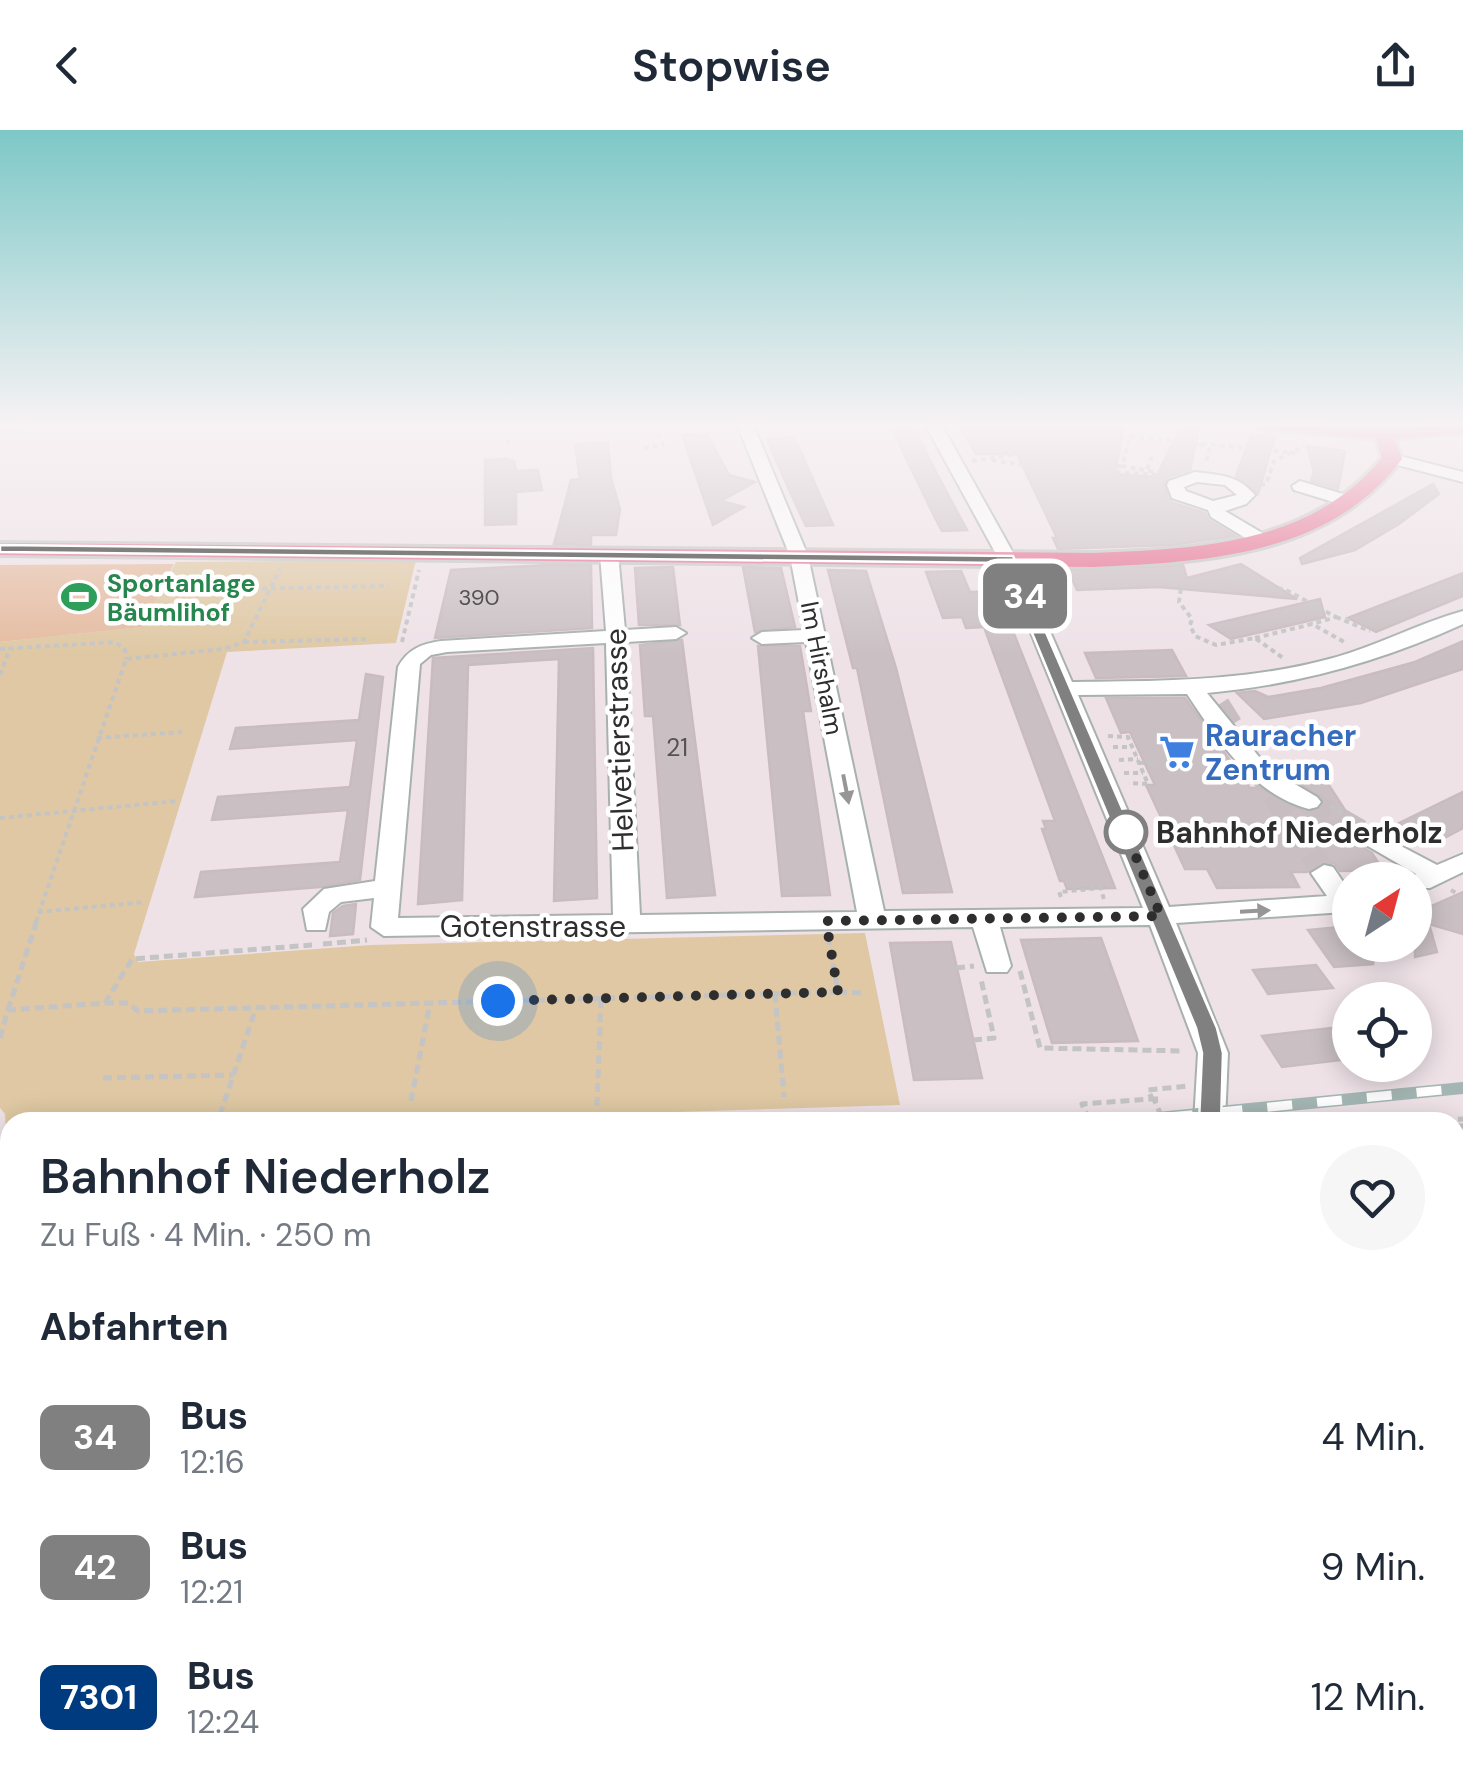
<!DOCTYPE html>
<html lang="de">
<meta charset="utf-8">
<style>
body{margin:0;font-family:"DM Sans",sans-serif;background:#f6f6f7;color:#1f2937;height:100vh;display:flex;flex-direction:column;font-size:38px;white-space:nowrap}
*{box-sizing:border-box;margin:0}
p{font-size:32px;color:#747a83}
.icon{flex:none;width:55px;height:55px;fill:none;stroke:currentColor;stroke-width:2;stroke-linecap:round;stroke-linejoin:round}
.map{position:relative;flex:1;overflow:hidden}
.sheet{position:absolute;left:0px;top:982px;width:1465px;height:672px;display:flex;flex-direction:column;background:#fff;border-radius:30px 30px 0 0;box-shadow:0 5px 25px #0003}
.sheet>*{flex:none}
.badge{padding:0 20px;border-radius:15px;font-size:35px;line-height:65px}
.needle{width:65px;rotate:36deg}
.buttons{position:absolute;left:1332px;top:732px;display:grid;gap:20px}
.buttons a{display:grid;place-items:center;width:100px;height:100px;border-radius:50%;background:#fff;box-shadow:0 5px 25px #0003;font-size:50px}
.you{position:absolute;width:50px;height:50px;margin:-25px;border:8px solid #fff;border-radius:50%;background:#1a73e8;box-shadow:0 0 0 15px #1a73e833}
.map>.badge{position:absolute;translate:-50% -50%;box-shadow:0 0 0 5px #fff}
h2{padding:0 40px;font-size:38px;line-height:90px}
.round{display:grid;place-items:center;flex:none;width:105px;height:105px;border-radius:52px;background:#f6f6f7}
.overview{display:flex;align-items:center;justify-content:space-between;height:170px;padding:0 40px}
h1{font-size:48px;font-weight:600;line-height:75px}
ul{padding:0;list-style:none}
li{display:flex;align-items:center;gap:30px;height:130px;padding:0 40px}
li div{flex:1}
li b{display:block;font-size:38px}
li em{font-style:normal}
li .badge{min-width:110px;font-weight:700;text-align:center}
header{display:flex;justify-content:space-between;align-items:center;height:130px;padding:0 40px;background:#fff;font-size:45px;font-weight:600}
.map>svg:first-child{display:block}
.green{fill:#dfc8a3}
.pitch{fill:#e5bba0}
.building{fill:#cac0c3;stroke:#c9bbc0;stroke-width:2.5}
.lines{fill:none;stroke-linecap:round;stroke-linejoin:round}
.minor-tunnel{stroke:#c8bec2;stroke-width:24;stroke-dasharray:24 11;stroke-linecap:butt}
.minor-casing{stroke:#a8b1af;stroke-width:4}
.major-casing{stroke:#c4c4c4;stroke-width:6}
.path-far2{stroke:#c4c4c4;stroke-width:4;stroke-dasharray:5 4;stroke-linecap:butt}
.path-far1{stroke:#c4c4c4;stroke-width:5;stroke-dasharray:9 5;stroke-linecap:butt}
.path{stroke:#c4c4c4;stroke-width:8;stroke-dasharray:11 8;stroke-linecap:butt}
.minor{fill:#fff;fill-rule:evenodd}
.major{fill:#e66e8e;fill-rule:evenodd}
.tram{stroke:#a4b6b3;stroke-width:2.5}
.rail-casing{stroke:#a4b6b3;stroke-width:12}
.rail{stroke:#fff;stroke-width:9;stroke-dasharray:25;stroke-linecap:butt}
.oneway{fill:#969696}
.line{fill:#808080;stroke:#fff;stroke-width:2.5}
.walk{stroke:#2e2e2e;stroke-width:10;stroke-dasharray:0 18}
.stop-dot{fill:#fff;stroke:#808080;stroke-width:5}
.labels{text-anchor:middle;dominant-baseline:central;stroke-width:9;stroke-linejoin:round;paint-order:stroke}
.far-number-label{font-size:22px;fill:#555253}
.far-leisure-label{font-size:25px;font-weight:bold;fill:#27864d;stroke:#fff;text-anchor:start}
.far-street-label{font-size:25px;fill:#2e2e2e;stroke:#fff}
.number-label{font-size:25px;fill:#555253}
.shop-label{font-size:30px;font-weight:bold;fill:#366cbe;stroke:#fff;text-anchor:start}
.street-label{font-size:30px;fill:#2e2e2e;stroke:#fff}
.stop-label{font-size:30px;font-weight:bold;fill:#2e2e2e;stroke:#fff;text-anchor:start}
</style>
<header><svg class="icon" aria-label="back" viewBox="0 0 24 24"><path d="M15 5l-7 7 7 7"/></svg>Stopwise<svg class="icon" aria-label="share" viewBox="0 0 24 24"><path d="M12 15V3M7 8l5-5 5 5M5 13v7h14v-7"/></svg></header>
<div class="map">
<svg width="1463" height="1653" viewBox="0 0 1463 1653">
<rect width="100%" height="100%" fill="#eee2e7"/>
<g class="green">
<path d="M416,430L396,513L227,522L134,824L138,832L371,815L865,803L900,975L354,992H10V1003H6L5,984L0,978V512L141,497L176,432Z"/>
<path d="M0,1199L10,1226V1403L0,1406Z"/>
<path d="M10,1456V1645H876L874,1653H0V1459Z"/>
</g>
<path class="pitch" d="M174,434L142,497L0,512V435Z"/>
<g class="building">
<path d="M958,294H1124L1115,344L1156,347L1182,295L1199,297L1190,340L1168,347L1164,356L1171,372L1205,383L1209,390L1235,406L1172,415L1058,419L1053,408H1057L1017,324H976Z"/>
<path d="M914,298L937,344L967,400L942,401L935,388L892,299Z"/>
<path d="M707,304L729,345L755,352L721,371L744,377L713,395L682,305Z"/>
<path d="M1251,305L1275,306L1258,364L1236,346Z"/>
<path d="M793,307L802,324L833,395L806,396L790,362L767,309Z"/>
<path d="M608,312L611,348L620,379L616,405H591V415L554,414L571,350L580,349L575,314Z"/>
<path d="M1307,316L1345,321L1338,359L1311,351L1314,342Z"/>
<path d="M506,329L514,331L516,341L538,340L542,360L516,362V394L485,395V330Z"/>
<path d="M1433,354L1439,364L1399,394L1355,420L1302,434L1300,428Z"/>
<path d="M1241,434L1297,469L1158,457L1077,460L1068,440L1183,435L1187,448Z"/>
<path d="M549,435H591L592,498L435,508L451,440Z"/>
<path d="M673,437L680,495H639L635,438Z"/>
<path d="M743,437L781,438L795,497L755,502Z"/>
<path d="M828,440L866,441L896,538L952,762L903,763L857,538H853Z"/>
<path d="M961,441L970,462L997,461L1115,758L1067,759L1064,751H1060L1042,699H1046L1043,691H1055L984,497L966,498L962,487L943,488L926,442Z"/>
<path d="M1463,443V466L1376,502L1348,488Z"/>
<path d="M1320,469L1325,487L1231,509L1209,495Z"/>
<path d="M682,510L715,765L667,768L653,586H645L640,515Z"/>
<path d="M1463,511V539L1361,573L1264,589L1237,563L1255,561L1268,567L1321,558L1415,532Z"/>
<path d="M758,516H800L811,581H803L830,765L782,766Z"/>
<path d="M593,518L597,768L554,771L559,529L468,535L462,770L418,774L433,528Z"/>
<path d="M1172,520L1186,546L1096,548L1085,523Z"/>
<path d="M366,544L383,547L360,750L320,757L195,767L201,742L340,732L348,680L212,690L218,667L350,657L357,610L230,619L236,598L359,590Z"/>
<path d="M1106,568H1185L1250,658H1260L1308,683L1320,679L1324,670L1293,649L1314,639L1321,643L1354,694L1348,701L1351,710L1372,723L1383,740L1340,741L1334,733L1325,731L1307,742H1291L1299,757L1217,758L1207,739H1185L1146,655H1155L1130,602L1121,603Z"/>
<path d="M1463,662V698L1431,715L1395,695Z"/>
<path d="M1463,762V804L1429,794L1437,822L1415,827V767L1421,766L1425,779Z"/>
<path d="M356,774L353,804L330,806L333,783L343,776Z"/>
<path d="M1350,796V815H1375L1373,834L1334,837L1308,800Z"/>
<path d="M1101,808L1138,911L1052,913L1021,810Z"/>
<path d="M951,812L982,948L914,950L890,813Z"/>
<path d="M1316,835L1333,858L1268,864L1253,840Z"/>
<path d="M1350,896V929L1282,937L1262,906Z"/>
</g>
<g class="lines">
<g class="minor-tunnel">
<path d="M1218,575L1324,743"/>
<path d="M1309,672L1363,703"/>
</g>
<defs>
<g id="minor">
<path d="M737,294H753L808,426L884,781L1143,778L1007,444L925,294H941L1025,444L1072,552C1161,551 1246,552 1333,528C1377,516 1419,493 1463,481V494C1382,531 1296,555 1207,563L1269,639L1317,667L1321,672L1317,677L1309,679C1253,665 1217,609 1187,564L1078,565L1169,777L1327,766L1311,743L1324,735L1333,737L1350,762V781L1345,782L1176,793L1228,923L1225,992H1194L1198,923L1150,795L1000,797L1011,836L1007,842H987L973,797L384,806L371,797L374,768L341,772L329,782L325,800H307L303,779L324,759L375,751L398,537C408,519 421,514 441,511L606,501L600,424L609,419L618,424L625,500L676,497L686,503L676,509L626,512L640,785L857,782L806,512L762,514L752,508L762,502L804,500L790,426ZM606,513L613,785L398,788L420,534L431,525L447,522Z"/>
<path d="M1392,324L1463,342V352L1386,332L1384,329Z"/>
<path d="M1195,342C1220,345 1238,345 1255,365L1246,374L1225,381L1269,407V415H1257L1211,387L1208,380L1172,368L1167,355L1169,351ZM1197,352L1225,355L1237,365L1213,371L1186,361L1184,357Z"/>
<path d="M1300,351L1356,368L1359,372L1350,377L1294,360L1292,356Z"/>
<path d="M1363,696L1437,735L1463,724V742L1430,758H1415V750H1409L1416,744L1354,708L1351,703L1354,698Z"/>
<path d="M1463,1019V1043L1455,1044V1020Z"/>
<path d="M1455,1533L1463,1536V1580L1455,1577Z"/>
<rect x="1093" y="1645" width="46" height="8"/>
</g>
<path id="major" d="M1248,294L1384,298L1463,294V303L1395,309L1402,329C1330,426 1204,432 1093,437L0,425V413L1093,423C1198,419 1310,415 1382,328L1376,309L1257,299Z"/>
</defs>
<use href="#minor" class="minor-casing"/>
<use href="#major" class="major-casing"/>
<g class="path-far2">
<path d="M1187,294L1185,305L1190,308"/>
<path d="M1209,294L1238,298"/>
<path d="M0,302L63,294"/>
<path d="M1199,314L1209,319L1206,332"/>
<path d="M507,315L510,300L519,294"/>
<path d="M644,318L663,315L654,294"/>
<path d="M992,330L1055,340"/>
<path d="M972,331L1018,324L1044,329L1070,362L1095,413"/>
<path d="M1081,333L1082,320"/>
<path d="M1122,336L1081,333L1082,339L1158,345"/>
<path d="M1082,339L1083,355L1090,369H1160"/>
<path d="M1147,339L1152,327"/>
<path d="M1162,343L1122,336L1130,306L1295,323"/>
<path d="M1260,355L1266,354L1274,331L1304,316"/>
<path d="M1090,369L1104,404L1203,393"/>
<path d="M1164,384L1180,386"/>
<path d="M1231,437L1239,449L1286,460L1336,487L1312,494"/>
<path d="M1170,445L1181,457L1179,472L1192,489L1190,495L1195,506L1216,515L1255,508L1283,528"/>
<path d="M190,460L389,456"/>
<path d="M1336,487L1370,501"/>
<path d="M1255,508L1312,494L1346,513"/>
<path d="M244,512L366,509"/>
<path d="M402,512L419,440"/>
<path d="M0,519L115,512L125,520L126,529"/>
<path d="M0,545L10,518"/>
<path d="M1108,606L1128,607L1148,654L1129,653"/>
<path d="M97,608L182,602"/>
<path d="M1113,617H1132"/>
<path d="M1119,630L1138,629"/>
<path d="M1139,633L1175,632"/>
<path d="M1124,643H1143"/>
<path d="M1330,676L1351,688"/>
<path d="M0,688L178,671"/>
<path d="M1451,760L1463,767"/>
<path d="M1061,767L1059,762L1101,758L1104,770"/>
<path d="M38,782L145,772"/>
<path d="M36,792L126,529L223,519L244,512L280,439"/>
</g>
<g class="path-far1">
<path d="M323,814L367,810"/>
<path d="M956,838L974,836"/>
<path d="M1020,841L1040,918L1184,921"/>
<path d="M838,862L864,863"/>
<path d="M775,864L784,967"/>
<path d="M105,873H128L138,881L838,862L829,812"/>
<path d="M8,880L37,790"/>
<path d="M0,908L8,880L105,873L132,829L312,815"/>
<path d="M973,910L994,908L981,849"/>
<path d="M103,948L233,945"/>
<path d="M1158,969H1154L1160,983"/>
<path d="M411,971L430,873"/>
<path d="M597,976L601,868"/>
<path d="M220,985L256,878"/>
<path d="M1089,990L1082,974L1152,969L1148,960L1188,956"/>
<path d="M1416,992L1463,989"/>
<path d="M1455,996H1463"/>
<path d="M0,1141L10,1160"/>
</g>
<g class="path">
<path d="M1455,1185H1463"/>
<path d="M0,1191L10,1213"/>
<path d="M1455,1265L1463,1268"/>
<path d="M0,1309L10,1308"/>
<path d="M1455,1317L1463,1326"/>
<path d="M1455,1372H1463"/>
<path d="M0,1418L10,1417"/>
<path d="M0,1449L10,1446"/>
<path d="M531,1645V1653"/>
<path d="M791,1645L792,1653"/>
<path d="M4,1653L10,1635"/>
<path d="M268,1653L270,1645"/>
<path d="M878,1653L879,1645"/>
</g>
<use href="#minor" class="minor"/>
<use href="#major" class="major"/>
<path class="tram" d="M1319,294H1439"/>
<defs>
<g id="rail">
<path d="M1118,992L1463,958"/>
<path d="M0,1055L10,1054"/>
</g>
</defs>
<use href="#rail" class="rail-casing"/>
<use href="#rail" class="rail"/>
</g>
<defs><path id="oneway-solid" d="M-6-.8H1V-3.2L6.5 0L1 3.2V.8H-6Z" transform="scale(2.5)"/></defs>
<g class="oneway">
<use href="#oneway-solid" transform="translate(846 659) rotate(79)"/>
<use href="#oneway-solid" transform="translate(1255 781) rotate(-3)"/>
</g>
<linearGradient id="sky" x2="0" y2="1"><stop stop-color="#7dc8c7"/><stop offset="0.56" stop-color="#f7f2f4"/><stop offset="1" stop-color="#f7f2f4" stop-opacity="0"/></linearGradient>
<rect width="1463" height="526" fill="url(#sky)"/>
<path class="line" d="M0,415L1013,426L1217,898L1223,923L1221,992L1210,1001L1199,992L1202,923L1196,898L1003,433L0,422Z"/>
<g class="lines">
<path class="walk" d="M498,871L838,862L826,791L1161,786L1124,699L1126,702"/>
</g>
<defs>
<symbol id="stadium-bare" viewBox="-9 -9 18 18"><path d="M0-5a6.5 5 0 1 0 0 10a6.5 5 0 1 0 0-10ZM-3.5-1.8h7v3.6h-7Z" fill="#2e9e5b" stroke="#fff" stroke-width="2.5" paint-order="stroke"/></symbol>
<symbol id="supermarket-bare" viewBox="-9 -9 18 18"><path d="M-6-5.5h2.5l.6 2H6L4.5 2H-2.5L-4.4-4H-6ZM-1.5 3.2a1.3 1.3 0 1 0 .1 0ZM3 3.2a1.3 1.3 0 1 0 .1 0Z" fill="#3f7fe0" stroke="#fff" stroke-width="2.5" paint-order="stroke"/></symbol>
</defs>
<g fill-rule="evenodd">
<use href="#stadium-bare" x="54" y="442" width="50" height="50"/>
<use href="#supermarket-bare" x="1152" y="597" width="50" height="50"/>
</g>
<circle class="stop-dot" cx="1126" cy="702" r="20"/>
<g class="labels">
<g class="far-number-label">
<text x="479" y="467">390</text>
</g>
<g class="far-leisure-label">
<text x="107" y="453">Sportanlage<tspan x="107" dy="29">Bäumlihof</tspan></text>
</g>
<g class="far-street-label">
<text transform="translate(822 538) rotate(79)">Im Hirshalm</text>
</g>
<g class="number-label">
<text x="677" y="617">21</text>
</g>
<g class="shop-label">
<text x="1205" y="605">Rauracher<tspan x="1205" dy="34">Zentrum</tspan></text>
</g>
<g class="street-label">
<text transform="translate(619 610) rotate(-92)">Helvetierstrasse</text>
<text x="533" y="796">Gotenstrasse</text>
</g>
<g class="stop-label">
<text x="1156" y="702">Bahnhof Niederholz</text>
</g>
</g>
</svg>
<div class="buttons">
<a><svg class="needle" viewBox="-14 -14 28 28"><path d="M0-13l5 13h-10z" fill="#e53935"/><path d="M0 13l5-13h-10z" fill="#747a83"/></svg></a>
<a><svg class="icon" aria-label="locate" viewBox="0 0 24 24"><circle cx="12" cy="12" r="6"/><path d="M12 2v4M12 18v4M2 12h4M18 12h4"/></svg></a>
</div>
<div class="you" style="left:498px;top:871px"></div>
<b class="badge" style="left:1025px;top:466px;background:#808080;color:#fff">34</b>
<section class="sheet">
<div class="overview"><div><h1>Bahnhof Niederholz</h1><p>Zu Fuß · 4 Min. · 250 m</p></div><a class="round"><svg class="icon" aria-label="heart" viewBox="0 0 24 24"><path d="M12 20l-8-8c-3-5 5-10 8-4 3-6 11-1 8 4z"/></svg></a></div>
<h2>Abfahrten</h2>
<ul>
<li><span class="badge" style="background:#808080;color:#fff">34</span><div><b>Bus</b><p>12:16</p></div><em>4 Min.</em></li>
<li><span class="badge" style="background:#808080;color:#fff">42</span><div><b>Bus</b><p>12:21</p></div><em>9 Min.</em></li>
<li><span class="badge" style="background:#003b80;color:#fff">7301</span><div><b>Bus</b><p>12:24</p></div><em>12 Min.</em></li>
</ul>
</section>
</div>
